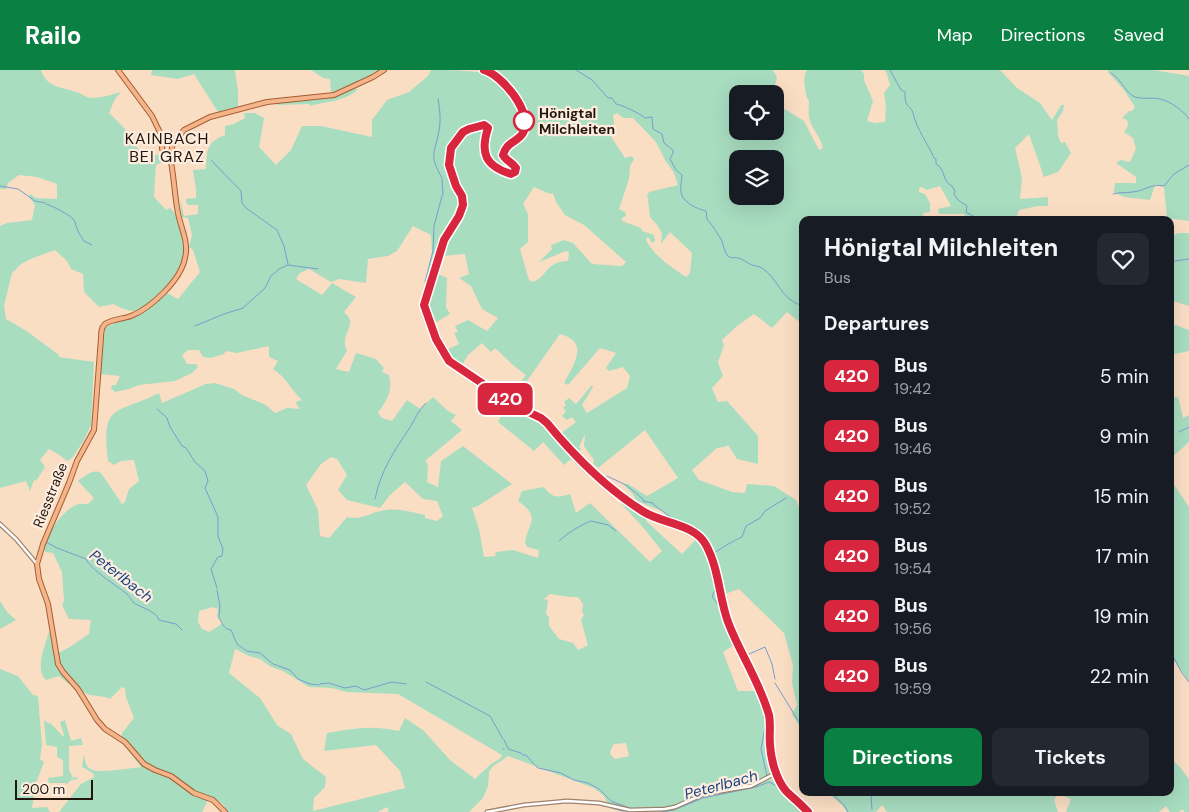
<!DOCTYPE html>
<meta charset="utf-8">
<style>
body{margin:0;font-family:"DM Sans",sans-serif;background:#242831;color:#f1f3f6;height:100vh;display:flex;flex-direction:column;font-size:19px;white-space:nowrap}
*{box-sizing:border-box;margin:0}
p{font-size:16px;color:#9ea1a6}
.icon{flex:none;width:28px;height:28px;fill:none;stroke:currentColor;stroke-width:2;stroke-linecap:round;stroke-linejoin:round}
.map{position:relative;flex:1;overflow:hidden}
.sheet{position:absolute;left:799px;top:146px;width:375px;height:580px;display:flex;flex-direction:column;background:#171b24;border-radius:10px;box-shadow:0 5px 20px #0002}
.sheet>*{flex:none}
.badge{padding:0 10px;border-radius:8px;font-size:18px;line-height:32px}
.controls{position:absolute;left:729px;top:15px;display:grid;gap:10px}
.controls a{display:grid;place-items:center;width:55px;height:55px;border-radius:10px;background:#171b24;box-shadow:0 5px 20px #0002;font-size:25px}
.scale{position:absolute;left:15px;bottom:12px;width:78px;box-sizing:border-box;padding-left:5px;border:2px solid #21170e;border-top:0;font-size:14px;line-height:18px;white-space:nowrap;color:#21170e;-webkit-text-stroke:4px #feedde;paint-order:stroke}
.map>.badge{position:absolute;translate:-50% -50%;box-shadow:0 0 0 2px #fff}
h2{padding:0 25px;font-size:19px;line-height:45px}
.round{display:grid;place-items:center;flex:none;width:52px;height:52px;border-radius:10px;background:#242831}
.head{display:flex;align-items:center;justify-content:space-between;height:85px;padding:0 25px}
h1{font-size:24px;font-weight:700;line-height:38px}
.action{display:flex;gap:10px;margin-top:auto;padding:10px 25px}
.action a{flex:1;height:58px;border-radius:10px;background:#0b8043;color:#fff;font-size:20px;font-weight:700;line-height:58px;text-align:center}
.action a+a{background:#242831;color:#f1f3f6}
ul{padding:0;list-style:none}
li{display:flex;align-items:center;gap:15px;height:60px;padding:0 25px}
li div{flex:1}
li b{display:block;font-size:19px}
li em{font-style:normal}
li .badge{min-width:55px;font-weight:700;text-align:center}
header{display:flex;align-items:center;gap:30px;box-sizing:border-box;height:70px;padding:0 25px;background:#0b8043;color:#fff}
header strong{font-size:24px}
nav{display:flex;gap:28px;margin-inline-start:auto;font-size:18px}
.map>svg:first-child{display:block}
.green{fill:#a8ddc0;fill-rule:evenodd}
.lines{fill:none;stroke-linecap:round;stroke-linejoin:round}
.stream{stroke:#7a9dcd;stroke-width:1}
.minor-casing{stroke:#9d836c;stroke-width:5}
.major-casing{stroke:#a65e2f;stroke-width:6}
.minor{stroke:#fff;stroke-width:2.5}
.major{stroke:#f4b58d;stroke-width:4}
.line-casing{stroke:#fff;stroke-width:11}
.line{stroke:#d7263d;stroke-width:8}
.stop-dot{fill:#fff;stroke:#d7263d;stroke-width:2.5}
.labels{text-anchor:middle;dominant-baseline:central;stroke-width:4.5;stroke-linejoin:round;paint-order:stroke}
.stop-label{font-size:14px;font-weight:bold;fill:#21170e;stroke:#feedde;text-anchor:start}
.street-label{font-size:14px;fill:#21170e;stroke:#feedde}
.water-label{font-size:15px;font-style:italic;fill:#184682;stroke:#feedde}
.quarter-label{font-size:16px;letter-spacing:1px;fill:#21170e;stroke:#feedde}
</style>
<header>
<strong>Railo</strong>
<nav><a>Map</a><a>Directions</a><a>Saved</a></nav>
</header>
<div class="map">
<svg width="1189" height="742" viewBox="0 0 1189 742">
<rect width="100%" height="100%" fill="#fadec4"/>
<g class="green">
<path d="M0,0H41C47,19 64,17 79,23C83,25 86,27 90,28C100,28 111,25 121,22L115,29L109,43C125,58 134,68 143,89L159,84L168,88L169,93H160L156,95L154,127L166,140L170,138C176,143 178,150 181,158C191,188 175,208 154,228C150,232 142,241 135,241C127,241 120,238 114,234L99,237L84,222L83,204L71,199L67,191L55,180L33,188L21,194L12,203L4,236L6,249L25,260L59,285V287L94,292L91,355L83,372L72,388L67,391L61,386L49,379L40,390L45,397L36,411L34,410L30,421L26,411L0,418V156L7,153L32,150L35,135L29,127L30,124L36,128L57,129V114L37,107L19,105L8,113L6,119H0Z"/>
<path d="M152,0H235L238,22V37L218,42L194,4L178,9L151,5Z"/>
<path d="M311,0H381C366,9 349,19 331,23L330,9L323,8Z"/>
<path d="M431,0C449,0 482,0 497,7C503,11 507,19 512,25L503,8L490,0H773L777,7L773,24H738V61H775V33L804,51L819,80L823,78C821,67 811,59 809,47C808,42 809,35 809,30L807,28C805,18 802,9 807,0H861L864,4V10L873,31L867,51L875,53L885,52L886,37L884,23L890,15L887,4L885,0H1000L1017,18L1040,33L1052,50L1061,35H1064L1063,41L1057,50L1058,66L1061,73L1065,72L1071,83L1058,102L1044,107L1029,64L1015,78L1022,108L1020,129L1048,127V136H1038L1019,140L1016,150H967L964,144H939L938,139L951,136L940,116L927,120L921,117L919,118V122L925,124L930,133V142L923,143L924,150H802V254L787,242L772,258L754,244L737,256L722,270L724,275L718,292L723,306L712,318L718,332L727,331L758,366V394L737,389L728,375L724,377L717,378L692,400L699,410L732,422L745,423L747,414L774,416L796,430L802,445V668L800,657L792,644L797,635L792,613L793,595L784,563L739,519L722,525L730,554L738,572L723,582L738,621H763L769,640L774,700L773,703L753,715L775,708L780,717L806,742H628V739L608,734L604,726L594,718L508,686L492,697L489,702L488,716L483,728L469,742H387L389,740L387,737L378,742H228L223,734L210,726L202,742H59L81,714L94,707L93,703L82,697L84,684C85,690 85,698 93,700C100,703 133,698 141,697L122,672V663L134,648L126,627L125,618L122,617L110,629C103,625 97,627 90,625C78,621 69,614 59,606L46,610C34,598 46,575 49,561L54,585L68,578L89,564L91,550L69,549L62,535L64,531L62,502L53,483L45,482C42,468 63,440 76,435C80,433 84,434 88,434L94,428L78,411C85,406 93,398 101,403L122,434L125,432L129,419L139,411L134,390L121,391L114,395L108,391C101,332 115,345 159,323L162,333L206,314L215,313L234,319L242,325L266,335L275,343L287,338L300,339L295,332L302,330C291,320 286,307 273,299L278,291L269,287V276L237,283L226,281L224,284L211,288L203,287L199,280H188L182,285L187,294H196L198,297L192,303L175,311L139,315L129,319L115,322L111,318L112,315H116L120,306L100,304L105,258L115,253L137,245L165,222L178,229L200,202L193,180L189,177L192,165L188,148L182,147L180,129L184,146L198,144V135H189L186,133V129L196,128V120L193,100L206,99C207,81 206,72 225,65V56L234,54L245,48L244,43H255L264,48L259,77L276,95L291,80L302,56H321L372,67V50L387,30L409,22L428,6ZM617,43L623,48H633L656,72L665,90L674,103L678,115L649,122L647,126L648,129L650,147L658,156L662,164L661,174L670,162L692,183L690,203L686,207C670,196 655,187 646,170L647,167L649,168L652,173L655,171L654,165L642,161L641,158L622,151V148L626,146L625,142L619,139L629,109L630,96L634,89L632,86L625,88L610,65L614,53L613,45ZM738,89H775V126H738ZM534,117L550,124L553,123L556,132L565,145L584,155L626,192L622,196L592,194L573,173L564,170L551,175L552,179L539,192L566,181L569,182L568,191C546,191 548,206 533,212L529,210L520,179L528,172V144L523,134ZM413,156L431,165L432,182L422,229L423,230L429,212L424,235L430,256L450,244L446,237L447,208L436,203L442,186L465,184L469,204L459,208L471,216L482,239L498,248L487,261L468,250L455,256L458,262L454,263L459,274L444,281L460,298L468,285L482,273L491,282L495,278L514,296L526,305L520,313L524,315L560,264C590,272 574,294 564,313L568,315L600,278L616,283L606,298L609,301L623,297L630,306L627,318L587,343L582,335L593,317L592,315L576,334L569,328L564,332L566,335L563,338L566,341L562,346L567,350L572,347L576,352L560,364L542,346L525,339L505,326L501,334L503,336L501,339L503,342L498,352L534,381L543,372L564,395L571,389L585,403L588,400L575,385L581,379L579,377L585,364L584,376L594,390L593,393L598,398L645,360L678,408L647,426L628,414H623L632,423L637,431L664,442L668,450L696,459L700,465L682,484L646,451L650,444L623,425L616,428L641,455L662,481L650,492L590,433L576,443L570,424C557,428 552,428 544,417L522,421L518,431C540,447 530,450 525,472L527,477L539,480L538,488L513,480L496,482L495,486L484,487L479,459L472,438L478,436L512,414L463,376L441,391L438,417L427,412L428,397L426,390L462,360L451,351L456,345L448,341L433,327L420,339L407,330L392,351L382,348L378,343C387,329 393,322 389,305L382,302L384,298L376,289L356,283L349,302L336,299L347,281C346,279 345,276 345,273C344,260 358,254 344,242L356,227L332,213L322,225L296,209L300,203L309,199L331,212L339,209L366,213L368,189L388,186L397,181ZM331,387L337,389L347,405L338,420L347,430L380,438L390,425L405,412L423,429L437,431L443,446L437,451L425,448V445C410,442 397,437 381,441C369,443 360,451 347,447L329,468L320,466L318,440L306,415L321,394ZM550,524L570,527H578L583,534L582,541L584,545L581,550L588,575L578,580L573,573L559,569L549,556V547L546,544L548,530L544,529ZM213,537L218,539L217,547L223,553L209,562L202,559L198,552L199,541ZM235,579L249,586L260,589L271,597L283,601L309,617L332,618L346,622L398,624L502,685L501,688L491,694L475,709L450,690L423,660L405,648L399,661C370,655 356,658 327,663L324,681L376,675L400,701L405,718L313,741L314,728L325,717L326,707L303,689L291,664L277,655L260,628L229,603ZM626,673L629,686L615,689L610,684L611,679L614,674Z"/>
<path d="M1108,0H1154L1189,6V151L1167,148L1164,117L1155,115L1150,130L1124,127L1114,122L1115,113H1136V107L1116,93L1121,90L1130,92L1136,79L1133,68L1124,62C1127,59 1129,55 1127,50L1122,48L1129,41H1132L1135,37L1124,20L1108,2Z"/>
<path d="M356,18L357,20C346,31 324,32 310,36L309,34L278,35V33L330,28Z"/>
<path d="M1179,163H1189V236L1170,230V166Z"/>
<path d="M1170,253L1189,260V281L1170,285Z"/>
<path d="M1178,327L1183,348L1189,345V372L1170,389V328Z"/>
<path d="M1170,409L1189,437V611L1170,585Z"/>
<path d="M0,531L7,542L16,550L0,559Z"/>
<path d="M0,599L18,606L33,625L38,626L42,675L40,689L44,692L36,713L32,738L47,737L50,742H0Z"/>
<path d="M44,650L49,654V652L63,666L64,665L60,652L65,650L71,671L81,668L83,675L69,676V700L73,708L77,707L78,709L71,710L67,714L65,713H49L48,708L63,706V690L57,687V677L46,675Z"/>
<path d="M1170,688L1180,697L1189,709V742H1184L1183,739L1179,742H1170L1166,736L1159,742H1066L1071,729L1058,724L1054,730L1058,742H887L882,735L876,742H847L842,735L828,723L1170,722Z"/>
</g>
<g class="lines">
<g class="stream">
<path d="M576,0L592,10L608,28H612L616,34C622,35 641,44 645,48L652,47L653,59L662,64L664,73L673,80V83L670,89L676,100L682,105C682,111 680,116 681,122C682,132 697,139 706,141L707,149C710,152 720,167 722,171C723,175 725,182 727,185C730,189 734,187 738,188C743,189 747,193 752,195C755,196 759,196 762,198C778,208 780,228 800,235L802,242"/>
<path d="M890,0L901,20L905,22C905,26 905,30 906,33C908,37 912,38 913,43C917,60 927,72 934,88L936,89V94C946,99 942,112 952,116L955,121L954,124L958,130L967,136L966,142L980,150"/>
<path d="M1111,3C1121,9 1124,20 1133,26C1140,30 1152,27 1160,29C1170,31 1184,41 1189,49"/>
<path d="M438,29C440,40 441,50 439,61C434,85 429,85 442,108"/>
<path d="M211,90L241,121L242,133L246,138L277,160L284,176L288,194"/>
<path d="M442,109L443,125"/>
<path d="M0,116L18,119L35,131L45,133"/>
<path d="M1113,124C1120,122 1125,123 1133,122C1144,121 1152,113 1164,116L1174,104L1189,95"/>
<path d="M46,134C53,136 70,145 74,150C76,153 76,158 78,161C79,165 82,167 84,171L92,175"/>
<path d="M1170,196L1175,191L1189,189"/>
<path d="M422,234L427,215L425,212L433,181L434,156L442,126"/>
<path d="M421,238L423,241"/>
<path d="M195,256L224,244L243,238L265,218L271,206L279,199L288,195L318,199"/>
<path d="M431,259L433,270L445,288"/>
<path d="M449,294L457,300"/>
<path d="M504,331L514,337"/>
<path d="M157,339L167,348L170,357L182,376L186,378L195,392L205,401L208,411L205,418L218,447V466L223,479L222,486L218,487L211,499L217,518"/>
<path d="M519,340L534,347"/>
<path d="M546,354L561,372"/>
<path d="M1179,362L1189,357"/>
<path d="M572,384L586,400L590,401"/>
<path d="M607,406L626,415L643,429V431L653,433L654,435L679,453L696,459L700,465"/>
<path d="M375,429C381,400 393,383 409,359C415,350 418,340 426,333"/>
<path d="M559,471C569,462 579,456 591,451L608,455L616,461"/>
<path d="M46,472L57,478L86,489C91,500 116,515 127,524C130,527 131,530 134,533C142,538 156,541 159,550L176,554L182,560"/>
<path d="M712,485C719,479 733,471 742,467L746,456L760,448L765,441L786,428"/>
<path d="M717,500L720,505L719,506"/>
<path d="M717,514L712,527C717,532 719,537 723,542L722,548L726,555C725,564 736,580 742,586"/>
<path d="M217,520L220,536L219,546"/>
<path d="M219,547C222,553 223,559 231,560L237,574L247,581L260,583L273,594L290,600L298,609L310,614L319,615"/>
<path d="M1170,581L1182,603L1189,612"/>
<path d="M747,585L765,577L772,594L775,609"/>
<path d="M426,612L490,646L503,669"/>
<path d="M775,613L802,657"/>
<path d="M320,614L329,613L345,618L356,616L364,620L392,612L406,614"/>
<path d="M759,623L765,637L766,652L761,679L767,706"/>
<path d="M504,670L508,678"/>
<path d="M503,679H504"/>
<path d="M508,679L521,683L523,685H526L534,694"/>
<path d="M535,695L538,698L561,703L574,710L588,713L599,719L611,731L632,739"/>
<path d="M830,722L844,735L848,742"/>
<path d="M612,738L622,741H637"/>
<path d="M872,739L871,729L873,722"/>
<path d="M637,741L642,742"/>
<path d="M662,742L674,740L703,728L756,717L769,712L777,716L804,742"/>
</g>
<defs>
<g id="minor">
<path d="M0,454L16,469L37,494"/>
<path d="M487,742L524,735L567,731L599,733L630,740L665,739L675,737L704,724L751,716L776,703"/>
</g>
<g id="major">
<path d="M118,0L152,46L165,73"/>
<path d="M484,0C503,5 534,43 523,63C517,73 507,71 503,85C506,91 512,92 516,98L515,102L511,104C485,96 480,83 487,58L483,55L475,57L463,62L451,78L449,95L456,116L462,126L463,135L445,170L426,228L424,235L426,241L436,269L449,291L460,300L515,336L541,348L547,353C575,386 606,419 644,442C664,454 695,454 706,475C719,499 719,527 728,552C735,571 746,587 755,606C760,618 765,632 769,645C771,655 769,665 770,675C771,690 775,706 784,718C791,727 801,733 808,742"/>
<path d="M165,73L162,76V79L165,82H169"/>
<path d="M169,82C174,102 174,123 178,143C181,159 189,172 185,188C181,210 151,238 131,246C123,249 112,249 105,254C101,258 101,263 101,268L94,360L77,391L69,413L43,474L37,494L39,509L48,534L58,594L63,602L78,619L97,650L105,659L125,672L144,694L155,700L171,706L194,723L213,730L225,742"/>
<path d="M169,82L172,80V76L184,60L210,47L267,32L334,25L373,7L384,0"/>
</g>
</defs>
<use href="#minor" class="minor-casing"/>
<use href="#major" class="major-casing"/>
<use href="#minor" class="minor"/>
<use href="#major" class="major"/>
</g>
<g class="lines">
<defs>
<path id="line" d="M484,0C502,5 534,43 523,63C517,73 507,71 503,85C506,91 512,92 516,98L515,102L511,104C485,96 480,83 488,58L484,55L469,59L463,62L451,78L449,95L456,116L462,126L463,135L459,146L444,170L424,235L436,269L449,291L516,336L541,348L547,353C575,387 607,419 644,442C664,454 695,454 706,475C719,499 719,527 728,552C740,584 759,610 769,645C771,655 769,665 770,675C771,690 776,709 786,721C793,728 801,734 808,742"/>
</defs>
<use href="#line" class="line-casing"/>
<use href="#line" class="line"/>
</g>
<circle class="stop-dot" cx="524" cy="51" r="10"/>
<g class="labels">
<g class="stop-label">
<text x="539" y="43">Hönigtal<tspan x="539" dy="16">Milchleiten</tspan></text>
</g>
<g class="street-label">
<text transform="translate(50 425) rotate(-68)">Riesstraße</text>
</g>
<g class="water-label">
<text transform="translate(121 506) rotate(38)">Peterlbach</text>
<text transform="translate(721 715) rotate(-15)">Peterlbach</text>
</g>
<g class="quarter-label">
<text x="167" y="68">KAINBACH<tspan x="167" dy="18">BEI GRAZ</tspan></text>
</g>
</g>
</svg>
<div class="controls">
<a><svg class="icon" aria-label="locate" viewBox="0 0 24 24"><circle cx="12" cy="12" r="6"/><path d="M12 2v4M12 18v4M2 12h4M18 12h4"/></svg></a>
<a><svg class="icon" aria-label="layers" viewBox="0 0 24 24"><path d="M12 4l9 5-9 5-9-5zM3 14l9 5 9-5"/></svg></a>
</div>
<div class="scale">200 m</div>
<b class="badge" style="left:505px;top:329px;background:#d7263d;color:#fff">420</b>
<section class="sheet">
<div class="head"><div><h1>Hönigtal Milchleiten</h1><p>Bus</p></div><a class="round"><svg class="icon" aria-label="heart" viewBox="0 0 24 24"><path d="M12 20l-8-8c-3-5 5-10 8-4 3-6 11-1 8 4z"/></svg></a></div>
<h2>Departures</h2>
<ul>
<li><span class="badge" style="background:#d7263d;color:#fff">420</span><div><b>Bus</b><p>19:42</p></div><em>5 min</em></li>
<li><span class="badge" style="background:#d7263d;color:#fff">420</span><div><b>Bus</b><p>19:46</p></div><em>9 min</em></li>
<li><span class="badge" style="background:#d7263d;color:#fff">420</span><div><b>Bus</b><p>19:52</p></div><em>15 min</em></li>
<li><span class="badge" style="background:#d7263d;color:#fff">420</span><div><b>Bus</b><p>19:54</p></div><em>17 min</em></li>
<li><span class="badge" style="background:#d7263d;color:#fff">420</span><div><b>Bus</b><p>19:56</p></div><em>19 min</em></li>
<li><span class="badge" style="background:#d7263d;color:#fff">420</span><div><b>Bus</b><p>19:59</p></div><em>22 min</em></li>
</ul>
<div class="action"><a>Directions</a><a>Tickets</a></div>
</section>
</div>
